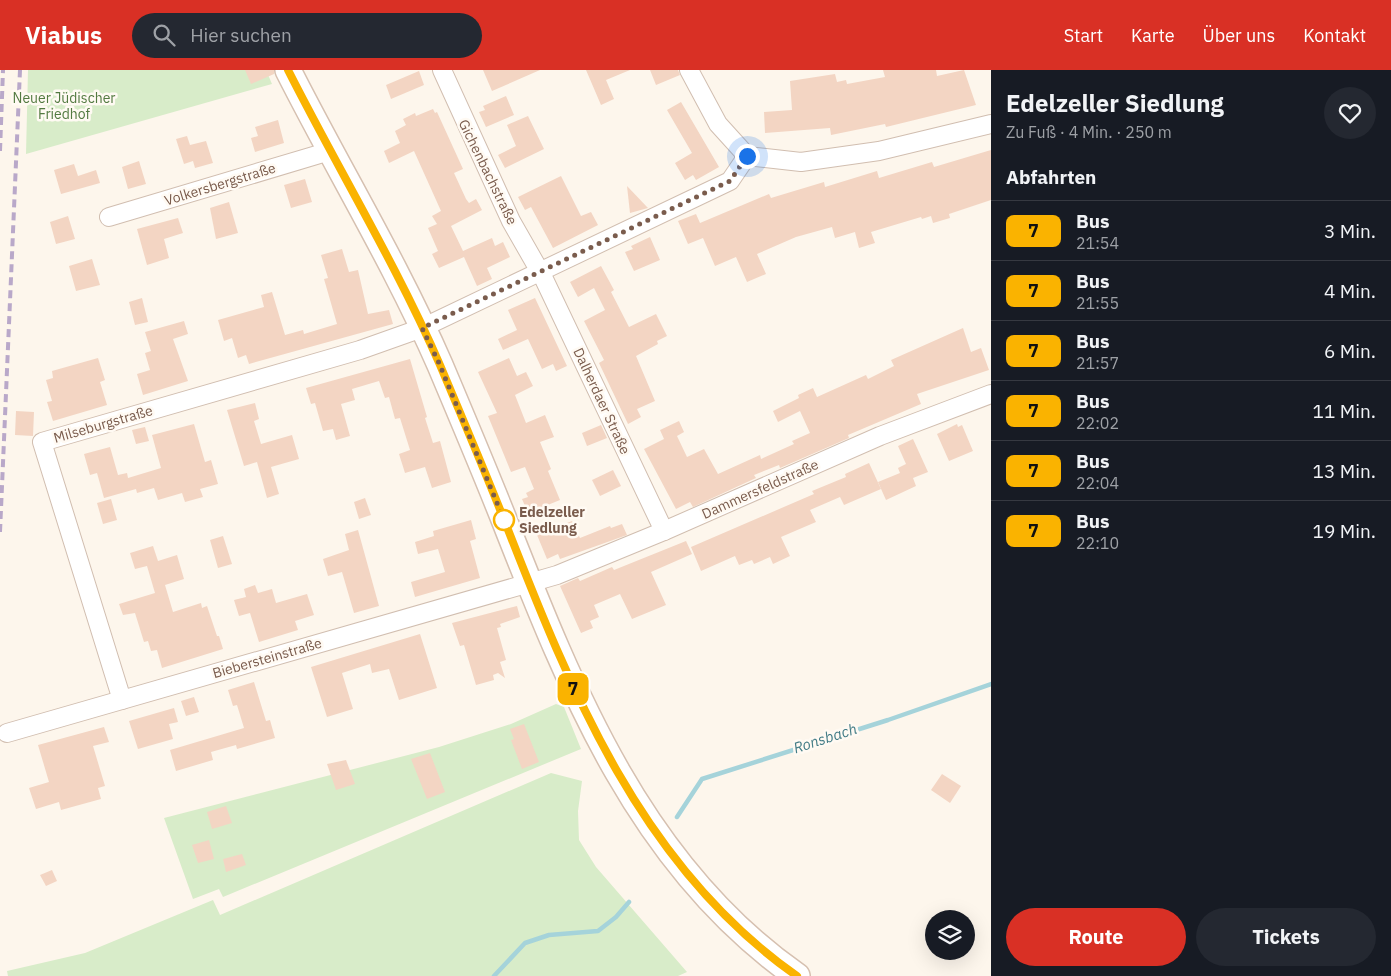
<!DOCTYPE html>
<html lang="de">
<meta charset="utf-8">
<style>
body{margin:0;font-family:"IBM Plex Sans",sans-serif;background:#242831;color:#f1f3f6;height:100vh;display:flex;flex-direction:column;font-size:19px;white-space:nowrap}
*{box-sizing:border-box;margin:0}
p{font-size:16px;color:#9ea1a6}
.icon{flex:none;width:28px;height:28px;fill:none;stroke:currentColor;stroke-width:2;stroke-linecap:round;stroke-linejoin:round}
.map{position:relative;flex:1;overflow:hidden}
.sheet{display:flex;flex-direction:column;background:#171b24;width:400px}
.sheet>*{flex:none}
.badge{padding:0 10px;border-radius:8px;font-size:18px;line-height:32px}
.tools{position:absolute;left:925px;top:840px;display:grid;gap:10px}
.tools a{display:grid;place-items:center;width:50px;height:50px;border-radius:50%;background:#171b24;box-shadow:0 5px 20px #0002;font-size:25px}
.you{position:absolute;width:25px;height:25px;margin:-12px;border:4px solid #fff;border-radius:50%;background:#1a73e8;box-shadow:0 0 0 8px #1a73e833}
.map>.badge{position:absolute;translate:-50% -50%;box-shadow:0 0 0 2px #fff}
h2{padding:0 15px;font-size:19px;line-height:45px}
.round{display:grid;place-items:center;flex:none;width:52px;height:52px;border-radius:26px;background:#242831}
.summary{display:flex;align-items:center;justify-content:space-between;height:85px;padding:0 15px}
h1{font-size:24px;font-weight:800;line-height:38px}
.cta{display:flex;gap:10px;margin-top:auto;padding:10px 15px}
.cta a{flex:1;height:58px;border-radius:30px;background:#d93025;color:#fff;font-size:20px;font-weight:800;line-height:58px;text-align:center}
.cta a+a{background:#242831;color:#f1f3f6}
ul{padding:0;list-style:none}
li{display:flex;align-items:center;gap:15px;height:60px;padding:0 15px;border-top:1px solid #363941}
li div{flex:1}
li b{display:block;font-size:19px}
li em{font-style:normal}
li .badge{min-width:55px;font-weight:700;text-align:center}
header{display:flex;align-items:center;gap:30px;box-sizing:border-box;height:70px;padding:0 25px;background:#d93025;color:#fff}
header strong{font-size:24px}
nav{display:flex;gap:28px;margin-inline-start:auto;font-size:18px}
.search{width:350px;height:45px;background:#242831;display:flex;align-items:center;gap:12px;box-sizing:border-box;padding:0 18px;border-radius:28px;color:#9ea1a6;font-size:19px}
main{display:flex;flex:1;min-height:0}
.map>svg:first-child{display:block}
.green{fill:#d8ecc9}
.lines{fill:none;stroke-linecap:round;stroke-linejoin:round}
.stream{stroke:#a5d3da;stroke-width:4.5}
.building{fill:#f3d5c3}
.minor-casing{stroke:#d1beb0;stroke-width:20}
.secondary-casing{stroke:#d6c0b0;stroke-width:28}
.minor{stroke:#fff;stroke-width:18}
.secondary{stroke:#fff;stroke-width:25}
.rail{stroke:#b9a8c9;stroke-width:4;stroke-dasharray:8 5;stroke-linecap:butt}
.line-casing{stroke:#fff;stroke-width:11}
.line{stroke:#fab300;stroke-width:8}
.walk{stroke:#7a5c4d;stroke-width:5;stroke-dasharray:0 9}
.stop-dot{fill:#fff;stroke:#fab300;stroke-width:2.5}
.labels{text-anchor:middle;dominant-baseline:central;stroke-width:5;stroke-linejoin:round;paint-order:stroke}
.park-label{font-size:14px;fill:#537a41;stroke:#fffaf3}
.street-label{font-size:14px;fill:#7a5c4d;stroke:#fffaf3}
.stop-label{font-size:14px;font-weight:bold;fill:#7a5c4d;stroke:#fffaf3;text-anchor:start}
.water-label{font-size:15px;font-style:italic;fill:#437c86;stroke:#fffaf3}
</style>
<header>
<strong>Viabus</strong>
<div class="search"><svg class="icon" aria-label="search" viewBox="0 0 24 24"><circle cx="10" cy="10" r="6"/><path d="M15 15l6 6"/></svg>Hier suchen</div>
<nav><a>Start</a><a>Karte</a><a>Über uns</a><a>Kontakt</a></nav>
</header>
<main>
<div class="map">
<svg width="991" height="906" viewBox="0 0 991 906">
<rect width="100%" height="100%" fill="#fdf6ec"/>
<g class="green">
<path d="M28,0H266L272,14L26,84Z"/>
<path d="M556,634L564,637L581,679L223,827L219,819L193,829L164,748L439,677L511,654Z"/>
<path d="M551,703L582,711L578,741L579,770L596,797L687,902L678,906H8L7,901L85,883L213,830L220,845Z"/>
</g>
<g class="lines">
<g class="stream">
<path d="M677,747L702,709L888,650L991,614"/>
<path d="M494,906L525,873L549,865L598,861L616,847L629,832"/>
</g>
</g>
<g class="building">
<path d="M245,0H274V4L251,14Z"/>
<path d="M483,0H540L492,21Z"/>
<path d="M586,0H630L606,10L614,29L601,35Z"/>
<path d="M650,0H678L680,5L656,15Z"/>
<path d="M883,0H936L937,6L964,0L976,35L886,57L885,54L831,65L830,58L765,63L764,42L792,40L790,11L835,4L837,12L846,10L847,14L885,7Z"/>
<path d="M419,1L424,15L391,29L386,15Z"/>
<path d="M506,26L514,45L486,57L479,42L485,40L483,36Z"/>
<path d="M681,32L719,97L696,110L693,105L685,110L675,93L692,83L667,40Z"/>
<path d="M433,39L435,43L437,42L463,99L454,103L466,129L469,133L476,129L482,140L451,156L463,181L492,168L495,176L503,172L510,187L487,198L492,209L477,216L464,187L439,198L432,184L438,181L428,158L437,154L432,146L441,141L414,81L389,93L384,81L400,73L395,61L406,55L403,49L415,43L416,46Z"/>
<path d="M528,46L544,79L505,98L498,85L516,76L507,55Z"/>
<path d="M278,50L284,73L255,82L251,68L258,66L255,57Z"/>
<path d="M187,66L190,75L206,71L213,93L195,98L193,91L184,94L176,69Z"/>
<path d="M991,80V130L949,144L950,148L933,153L931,146L922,149L921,147L871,162L875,173L859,178L855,162L835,168L832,157L796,167L757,184L766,204L747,212L736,187L715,196L703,168L688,174L678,151L696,144L700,153L769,124L771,128L824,112L825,117L877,101L879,108L932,92L934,97Z"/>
<path d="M139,91L146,114L128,119L122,97Z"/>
<path d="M74,94L78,106L96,100L100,113L61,124L54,100Z"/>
<path d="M561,106L581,146L591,142L598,155L553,178L531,137L525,140L518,127Z"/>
<path d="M305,109L312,132L291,138L284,115Z"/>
<path d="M627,116L648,138L630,143Z"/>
<path d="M229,132L238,163L216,169L210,138Z"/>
<path d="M68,146L75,169L56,174L50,152Z"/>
<path d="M178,148L183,163L164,169L169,188L147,195L137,159Z"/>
<path d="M650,167L660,190L634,201L625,182L633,179L631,176Z"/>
<path d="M342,179L349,202L358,200L368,244L389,240L393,254L249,294L246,285L238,288L232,268L224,271L218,250L264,237L261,225L272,222L285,265L303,260L304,264L337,254L324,209L328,208L321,185Z"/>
<path d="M92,189L100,215L76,221L69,196Z"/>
<path d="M601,196L614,220L611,222L629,257L656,244L667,266L657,271L658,274L636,286L655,331L637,339L641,347L628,354L599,293L604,290L584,251L605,240L594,218L578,227L570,212Z"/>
<path d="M142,228L148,252L135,255L129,232Z"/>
<path d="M535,228L567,296L556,301L553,294L542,299L528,269L503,280L498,269L517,260L508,240Z"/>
<path d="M184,251L188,264L173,269L188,311L143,325L137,304L150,300L145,283L151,281L145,262Z"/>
<path d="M963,258L971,282L981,278L989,300L917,324L921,334L848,365L849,368L780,398L779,395L754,405L756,408L693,437L690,432L676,439L644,379L664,369L660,360L679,351L684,362L677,366L687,387L704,379L718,404L760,385L761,389L794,374L792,371L810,363L800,341L778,352L773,341L799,328L798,325L813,318L817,327L866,305L868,309L894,296L891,290Z"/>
<path d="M98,288L105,310L100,312L107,335L53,351L47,332L52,331L46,310L53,308L52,301Z"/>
<path d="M509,288L517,306L526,302L533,316L515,325L526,353L545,345L554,367L540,372L551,399L548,401L560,430L528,443L522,429L528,427L526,423L534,419L525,397L511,402L488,346L497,343L478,302Z"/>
<path d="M410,289L427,347L425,348L433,373L440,371L451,412L432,418L425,397L405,403L399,384L410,380L400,348L395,349L389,327L385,328L379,311L352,319L355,330L341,334L350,366L336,370L333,359L323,361L315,333L311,334L306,318Z"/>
<path d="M255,333L259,349L254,351L261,374L292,365L299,389L271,397L279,424L267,428L257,392L244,396L227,340Z"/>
<path d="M16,341L34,342L33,366L15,365Z"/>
<path d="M194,354L205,392L211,390L218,414L200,419L203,427L185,432L182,423L158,430L154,418L137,423L136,419L104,428L97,403L90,405L84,384L110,377L118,405L127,403L128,408L161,398L152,365Z"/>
<path d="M957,354L958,357L962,355L973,381L949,391L937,364Z"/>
<path d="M601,355L607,368L587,376L582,363Z"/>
<path d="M145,357L149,371L136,374L132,360Z"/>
<path d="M913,369L928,402L913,408L916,416L886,430L878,412L900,403L898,398L906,394L898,376Z"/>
<path d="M869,393L881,419L844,435L840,427L810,440L816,452L781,467L790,486L773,494L770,487L754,494L752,490L739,495L735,486L701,501L691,477L814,424L812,421L846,407L845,404Z"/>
<path d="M613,400L621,416L600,426L592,410Z"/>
<path d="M365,428L371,445L359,449L354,432Z"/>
<path d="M111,429L117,450L103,454L97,433Z"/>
<path d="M471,450L476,469L470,471L480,508L415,527L411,512L445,502L438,479L418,484L415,472L434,466L433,461Z"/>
<path d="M572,451L580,468L610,456L611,458L622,454L627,465L560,489L558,484L547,489L537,465Z"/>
<path d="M358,460L379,536L354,543L342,502L328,506L323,489L349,480L345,464Z"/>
<path d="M223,466L232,494L218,498L210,470Z"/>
<path d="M686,471L692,484L651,502L666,535L632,549L620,524L594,535L599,547L590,551L593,558L581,563L560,516L578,508L580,511L612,497L614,500Z"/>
<path d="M153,476L158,491L177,485L184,509L165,515L173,542L201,533L202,538L207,536L217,566H219L223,579L162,598L157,580L151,581L148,571L144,572L135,543L123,545L119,534L155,523L147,496L135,499L130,483Z"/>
<path d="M255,515L258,523L272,519L276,533L307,524L314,545L295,551L298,560L259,572L250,543L239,546L234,530L246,527L244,519Z"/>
<path d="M517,536L520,547L500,554L501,557L497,558L506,590L500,592L505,608L498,603L493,605L494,610L476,615L464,575L460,576L452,553Z"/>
<path d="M420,564L437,618L399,630L389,599L372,603L370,594L342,603L353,639L327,647L311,597Z"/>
<path d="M254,612L266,651L270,650L275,668L237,679L236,675L211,682L213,690L176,701L170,680L244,658L237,635L233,636L228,620Z"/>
<path d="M194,627L199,642L186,646L181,631Z"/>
<path d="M174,638L178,652L169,654L173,669L138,679L129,651Z"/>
<path d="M524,654L539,692L522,699L511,670L514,669L510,659Z"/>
<path d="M104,657L109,672L93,676L105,716L98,718L101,729L61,740L59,732L36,739L29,718L49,712L38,675Z"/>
<path d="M430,683L445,722L427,729L411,689Z"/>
<path d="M346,690L355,714L336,720L327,694Z"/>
<path d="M942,704L961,716L950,733L931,720Z"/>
<path d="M226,736L232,753L212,759L207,742Z"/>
<path d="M209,770L214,789L198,793L192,775Z"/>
<path d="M242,784L246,795L226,802L223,789Z"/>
<path d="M52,800L57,811L46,816L40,805Z"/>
</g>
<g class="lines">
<defs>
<g id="minor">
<path d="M442,0L511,151L543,207L664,461"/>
<path d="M689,0L718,54L747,86"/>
<path d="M747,86L801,92L879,81L991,54"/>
<path d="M109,147L330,81"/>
<path d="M122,630L42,372L360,280L422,258L730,111L747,86"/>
<path d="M7,663L557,505L664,461L880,366L991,324"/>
</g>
<path id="secondary" d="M288,0C338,99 396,194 440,295C462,347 484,399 505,452C572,622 641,797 797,906"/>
</defs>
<use href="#minor" class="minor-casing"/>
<use href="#secondary" class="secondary-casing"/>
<use href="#minor" class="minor"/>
<use href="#secondary" class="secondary"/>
<g class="rail">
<path d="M0,81L3,0"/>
<path d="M0,462L20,0"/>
</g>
</g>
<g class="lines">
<defs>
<path id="line" d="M288,0C338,99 396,194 440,295C462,347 484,399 505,452C571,621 641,797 797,906"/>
</defs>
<use href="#line" class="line-casing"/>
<use href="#line" class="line"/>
<path class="walk" d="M504,450L439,293L422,258L730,111L747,86"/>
</g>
<circle class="stop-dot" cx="504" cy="450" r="10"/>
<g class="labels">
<g class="park-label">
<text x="64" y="28">Neuer Jüdischer<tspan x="64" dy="16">Friedhof</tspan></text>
</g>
<g class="street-label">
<text transform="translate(488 102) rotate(64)">Gichenbachstraße</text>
<text transform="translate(220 114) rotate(-17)">Volkersbergstraße</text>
<text transform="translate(602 331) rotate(65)">Dalherdaer Straße</text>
<text transform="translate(103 354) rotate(-16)">Milseburgstraße</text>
<text transform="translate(760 419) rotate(-24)">Dammersfeldstraße</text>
<text transform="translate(267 588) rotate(-16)">Biebersteinstraße</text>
</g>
<g class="stop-label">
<text x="519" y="442">Edelzeller<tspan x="519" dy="16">Siedlung</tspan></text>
</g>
<g class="water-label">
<text transform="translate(825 668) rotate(-18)">Ronsbach</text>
</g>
</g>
</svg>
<div class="tools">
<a><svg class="icon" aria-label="layers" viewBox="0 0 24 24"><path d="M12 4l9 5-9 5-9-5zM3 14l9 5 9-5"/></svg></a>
</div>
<div class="you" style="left:747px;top:86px"></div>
<b class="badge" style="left:573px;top:619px;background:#fab300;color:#111">7</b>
</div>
<section class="sheet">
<div class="summary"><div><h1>Edelzeller Siedlung</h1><p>Zu Fuß · 4 Min. · 250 m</p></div><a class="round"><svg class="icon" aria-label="heart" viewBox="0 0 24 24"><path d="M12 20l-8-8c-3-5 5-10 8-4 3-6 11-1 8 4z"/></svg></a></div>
<h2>Abfahrten</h2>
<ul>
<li><span class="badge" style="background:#fab300;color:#111">7</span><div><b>Bus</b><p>21:54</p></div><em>3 Min.</em></li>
<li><span class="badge" style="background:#fab300;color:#111">7</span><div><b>Bus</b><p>21:55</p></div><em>4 Min.</em></li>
<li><span class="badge" style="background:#fab300;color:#111">7</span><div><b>Bus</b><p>21:57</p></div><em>6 Min.</em></li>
<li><span class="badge" style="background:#fab300;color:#111">7</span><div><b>Bus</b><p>22:02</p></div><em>11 Min.</em></li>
<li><span class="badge" style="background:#fab300;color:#111">7</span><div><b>Bus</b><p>22:04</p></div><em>13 Min.</em></li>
<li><span class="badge" style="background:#fab300;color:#111">7</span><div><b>Bus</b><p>22:10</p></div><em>19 Min.</em></li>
</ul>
<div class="cta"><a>Route</a><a>Tickets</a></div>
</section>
</main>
